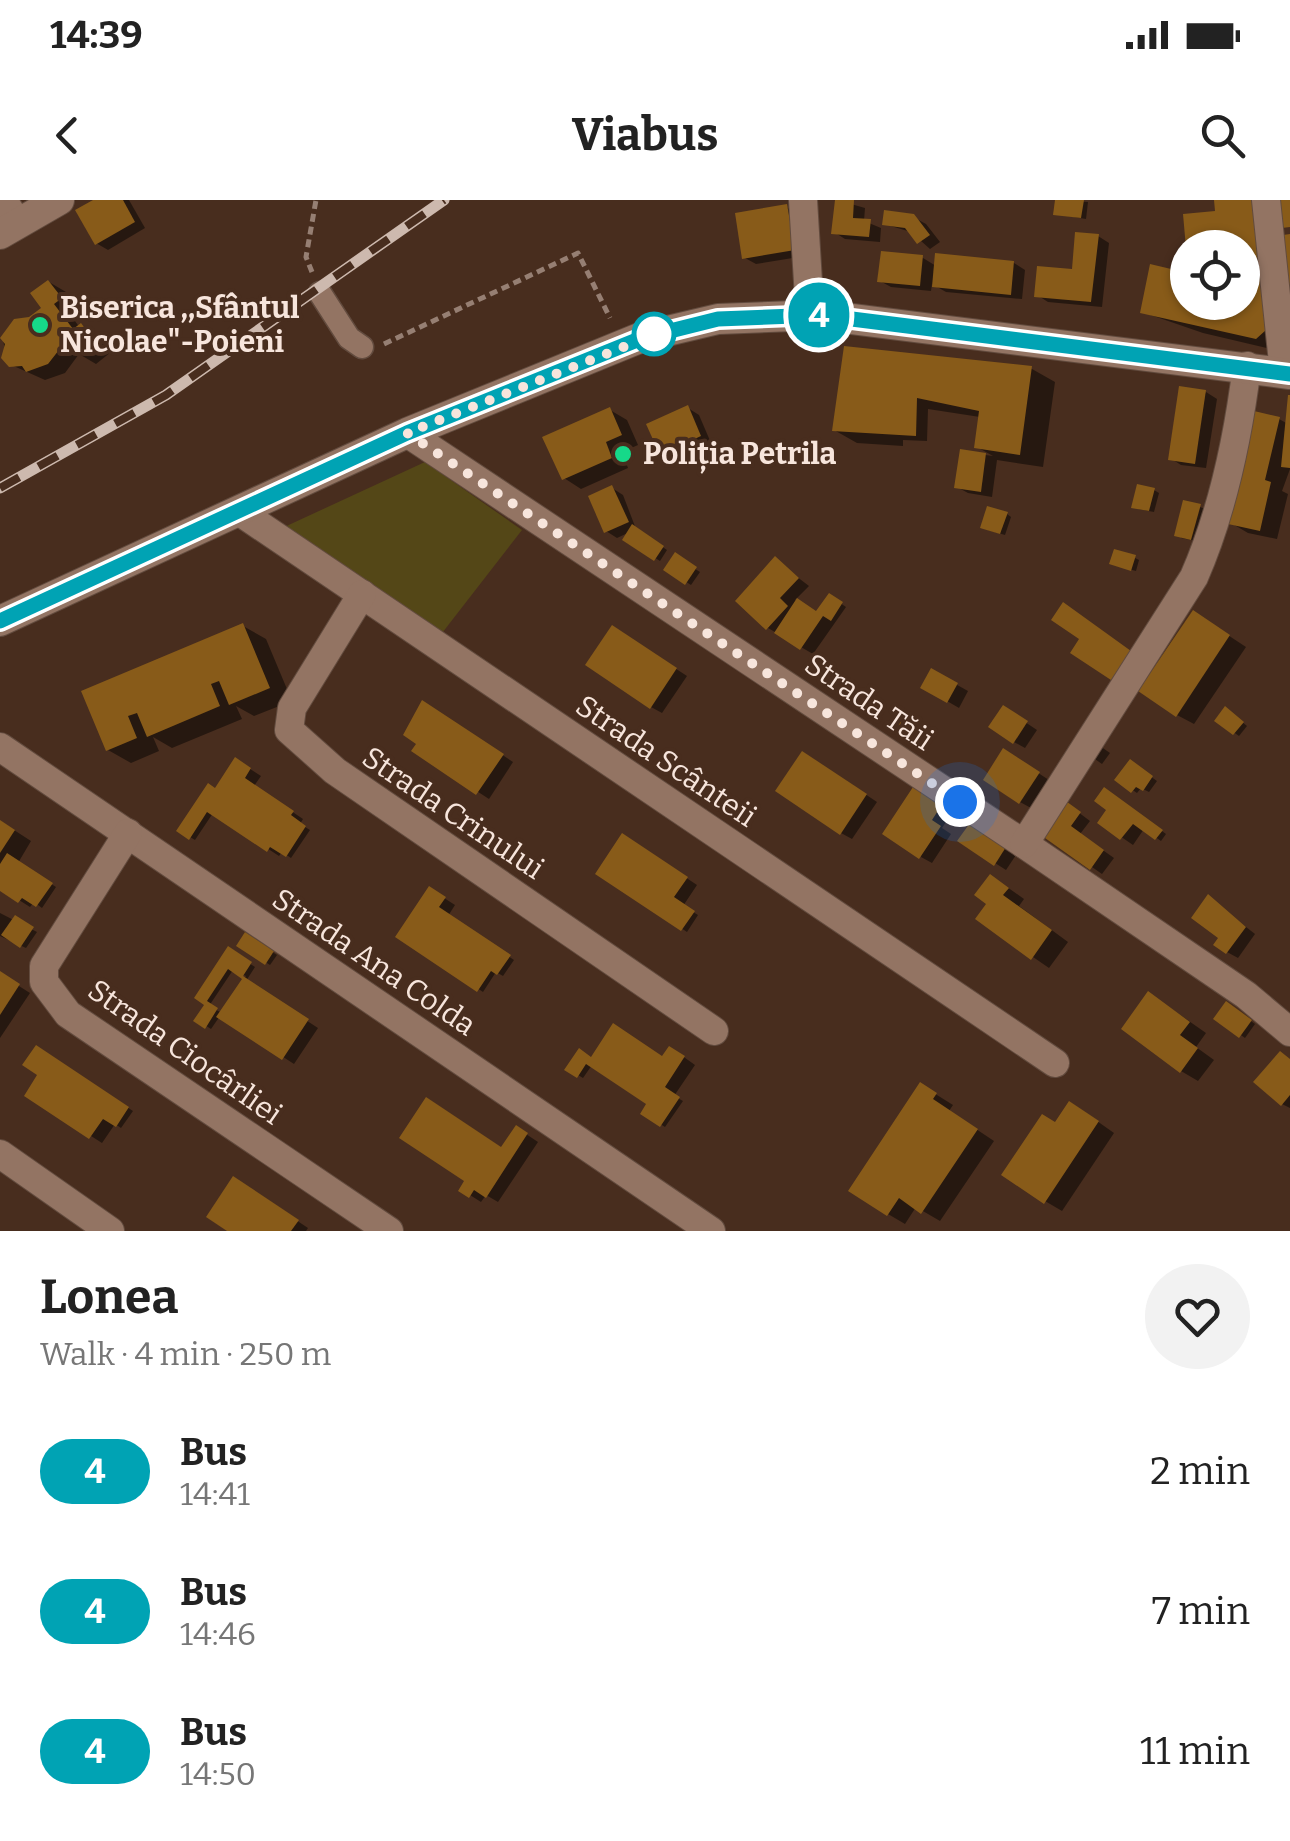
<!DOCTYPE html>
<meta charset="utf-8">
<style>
body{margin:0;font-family:Bitter,serif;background:#f2f2f2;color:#222;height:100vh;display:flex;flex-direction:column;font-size:38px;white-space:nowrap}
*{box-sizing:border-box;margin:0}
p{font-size:32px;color:#767676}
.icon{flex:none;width:55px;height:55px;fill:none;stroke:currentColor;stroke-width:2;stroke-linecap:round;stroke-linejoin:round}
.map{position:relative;height:1031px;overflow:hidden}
.panel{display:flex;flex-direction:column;background:#fff;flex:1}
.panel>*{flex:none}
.badge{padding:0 20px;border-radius:32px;font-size:35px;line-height:65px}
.tools{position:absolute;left:1170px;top:30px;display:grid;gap:20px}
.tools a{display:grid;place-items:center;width:90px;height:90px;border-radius:50%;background:#fff;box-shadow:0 2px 8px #0004;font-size:50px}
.you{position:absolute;width:50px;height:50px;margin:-25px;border:8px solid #fff;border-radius:50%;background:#1a73e8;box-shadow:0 0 0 15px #1a73e833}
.map>.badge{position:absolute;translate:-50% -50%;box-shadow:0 0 0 5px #fff}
.round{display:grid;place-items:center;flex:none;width:105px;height:105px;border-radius:52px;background:#f2f2f2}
.summary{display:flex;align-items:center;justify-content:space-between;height:170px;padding:0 40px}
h1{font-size:48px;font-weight:700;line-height:75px}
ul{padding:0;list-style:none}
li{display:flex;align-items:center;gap:30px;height:140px;padding:0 40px}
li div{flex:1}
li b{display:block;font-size:38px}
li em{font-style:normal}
li .badge{min-width:110px;font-weight:700;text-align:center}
.status{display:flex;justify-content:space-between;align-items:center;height:70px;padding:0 50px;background:#fff;direction:ltr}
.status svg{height:28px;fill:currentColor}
header{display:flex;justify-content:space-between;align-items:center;height:130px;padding:0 40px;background:#fff;font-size:45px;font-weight:700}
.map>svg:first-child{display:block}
.green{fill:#544717}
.shadow{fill:#0007;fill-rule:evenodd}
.building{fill:#885b19}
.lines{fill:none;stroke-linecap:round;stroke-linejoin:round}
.pedestrian-casing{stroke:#624b3e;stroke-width:25}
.minor-casing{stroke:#624b3e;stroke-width:30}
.secondary-casing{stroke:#624b3e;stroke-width:32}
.path{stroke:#967f73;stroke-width:5;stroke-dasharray:8 5;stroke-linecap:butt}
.pedestrian{stroke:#937463;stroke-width:22}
.minor{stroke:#937463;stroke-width:28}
.secondary{stroke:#937463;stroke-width:30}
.rail-casing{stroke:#cdb9ae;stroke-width:11}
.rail{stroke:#482d1e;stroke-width:8;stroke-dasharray:22;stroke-linecap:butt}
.line-casing{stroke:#fff;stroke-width:22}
.line{stroke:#00a3b4;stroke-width:15}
.walk{stroke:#f7e5dc;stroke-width:10;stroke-dasharray:0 18}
.poi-dot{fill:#16d989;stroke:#482d1e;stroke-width:4}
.stop-dot{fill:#fff;stroke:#00a3b4;stroke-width:5}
.labels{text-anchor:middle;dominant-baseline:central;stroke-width:8;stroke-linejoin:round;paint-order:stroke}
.poi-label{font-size:30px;font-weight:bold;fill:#f7e5dc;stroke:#482d1e;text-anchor:start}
.street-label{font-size:30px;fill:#f7e5dc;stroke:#482d1e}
</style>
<div class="status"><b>14:39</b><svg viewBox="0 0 49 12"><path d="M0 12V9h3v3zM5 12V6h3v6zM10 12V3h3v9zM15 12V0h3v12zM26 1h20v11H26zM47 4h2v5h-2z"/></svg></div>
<header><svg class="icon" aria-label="back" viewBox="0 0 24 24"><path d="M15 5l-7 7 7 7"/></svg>Viabus<svg class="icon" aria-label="search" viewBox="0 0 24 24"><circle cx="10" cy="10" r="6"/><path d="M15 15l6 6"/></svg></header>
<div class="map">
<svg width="1290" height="1031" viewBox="0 0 1290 1031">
<rect width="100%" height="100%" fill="#482d1e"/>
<path class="green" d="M425,262L522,330L439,437L280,329Z"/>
<g class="shadow">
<path d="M98,0H129L145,28L108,50L96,43Z"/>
<path d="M837,0L865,8L864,21L881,28L880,42L845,39L834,32Z"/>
<path d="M1057,0L1088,2L1086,19L1056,14Z"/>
<path d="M1235,0L1280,151L1203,133L1142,112L1188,102H1242V48L1218,14Z"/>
<path d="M786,7L798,14L805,56L756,64L745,58Z"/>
<path d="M913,17L926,24L940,42L930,49L911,32L884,24Z"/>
<path d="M1098,36L1109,43L1102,107L1048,102L1037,95L1074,72Z"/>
<path d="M923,58L936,66L1014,63L1025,70L1022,99L946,92L932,84L931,91L891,87L880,81Z"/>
<path d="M49,82L66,92L78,109L70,114L80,128L99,136L111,152L96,164L79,154L65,173L45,180L7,163L3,139L44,108Z"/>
<path d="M846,149L1032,169L1055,182L1043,267L997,260L992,297L968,293L957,287L962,252L993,256L977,247L980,217L928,209L927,241L903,240V246L857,243L834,230Z"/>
<path d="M1206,192L1217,199L1206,268L1181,265L1170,258Z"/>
<path d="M1290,200V269L1282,291L1288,294L1277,339L1248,333L1231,323L1279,219L1288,224Z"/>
<path d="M688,208L699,215L711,243L673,260L662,253Z"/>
<path d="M610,210L627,220L638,245L622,252L628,268L581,289L564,278Z"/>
<path d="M612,288L623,295L636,329L667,350L660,361L626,339L630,332L617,338L606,331Z"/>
<path d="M1154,290L1159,293L1154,312L1138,309Z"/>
<path d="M1200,307L1205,309L1196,341L1181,338Z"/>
<path d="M1007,314L1011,317L1005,335L988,330Z"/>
<path d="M675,356L700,372L691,385L666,369Z"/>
<path d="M1135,358L1139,360L1136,371L1117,366Z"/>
<path d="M775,360L809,386L795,400L818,414L830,396L846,407L813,454L768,428Z"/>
<path d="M1211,424L1246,447L1194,524L1177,515Z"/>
<path d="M243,426L266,439L292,501L254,516L236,506L242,519L172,548L153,537L159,551L131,563L108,550L84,492Z"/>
<path d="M624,435L687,476L662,513L651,507Z"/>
<path d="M932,471L968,491L959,508L923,487Z"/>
<path d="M1004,508L1037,530L1025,548L1014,542Z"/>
<path d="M899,512L912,520L905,533L891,525Z"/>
<path d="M1230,512L1247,526L1239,536L1218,521Z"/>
<path d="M450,520L513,562L489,599L414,550Z"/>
<path d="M1100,546L1110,553L1102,564L1092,557Z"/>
<path d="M1015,558L1049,580L1031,608L1020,602Z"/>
<path d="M814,560L877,602L852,639L841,633Z"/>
<path d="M1130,562L1157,581L1149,592L1141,588L1137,593L1118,580Z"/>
<path d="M247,567L261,576L254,586L303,619L300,624L310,630L291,658L282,652L279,656L213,613L195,640L180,631L216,590Z"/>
<path d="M925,597L951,614L942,628L951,634L932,663L921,657Z"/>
<path d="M1116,597L1166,634L1161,641L1144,629L1133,645L1101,623Z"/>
<path d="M1074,609L1090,621L1080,634L1114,658L1102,674L1042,632Z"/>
<path d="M0,621L31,641L18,663L56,687L42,708L34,702L30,707L0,688Z"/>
<path d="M981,632L1016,655L1006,670L995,663Z"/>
<path d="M634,643L697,685L683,706L698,715L687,732L599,673Z"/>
<path d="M1007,687L1024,699L1019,706L1068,742L1049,768L978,719Z"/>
<path d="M430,689L455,705L448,716L514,760L503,776L496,772L483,792L399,736Z"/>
<path d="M1209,698L1255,734L1238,758L1227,752Z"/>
<path d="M0,713L37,732L26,748L0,736Z"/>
<path d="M246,735L277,755L270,765L239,745Z"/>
<path d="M229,750L255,767L246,781L318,828L294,864L220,816L211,829L197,820L208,804L197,797ZM233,770L246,776L222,813L209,806Z"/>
<path d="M0,774L30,793L0,838Z"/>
<path d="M1227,804L1255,824L1245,838L1217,818Z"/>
<path d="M1166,805L1206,833L1196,847L1214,860L1198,881L1181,871Z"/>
<path d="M36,848L133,911L121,928L115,924L102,943L27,895L41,875Z"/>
<path d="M681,855L695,865L674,896L683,901L665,927L643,913L650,903L592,865L583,878L568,869L592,860Z"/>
<path d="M1290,859V908L1282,904Z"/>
<path d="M921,885L953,905L949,911L994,941L940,1021L916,1007L905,1024L888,1014Z"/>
<path d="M1087,914L1114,933L1062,1011L1045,1001L1056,925Z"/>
<path d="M517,928L538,942L498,1002L486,995L481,1002L462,990L502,950Z"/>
<path d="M245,986L308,1028L306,1031H232Z"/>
</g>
<g class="building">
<path d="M93,0H123L135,22L95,45L75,10Z"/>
<path d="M835,0H854L853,18L871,19L869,37L831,34Z"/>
<path d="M1055,0H1084L1081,18L1053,15Z"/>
<path d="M1214,0H1255L1266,130L1256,139L1140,113L1150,64L1188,73V102H1242V48H1186L1183,14L1215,11Z"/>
<path d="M1280,0H1290V27L1282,28Z"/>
<path d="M787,4L795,50L742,59L735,13Z"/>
<path d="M884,10L914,14L930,35L917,44L905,28L882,25Z"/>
<path d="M1075,32L1099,34L1091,102L1034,97L1037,66L1072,69Z"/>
<path d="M1290,34V88H1287L1283,35Z"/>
<path d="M881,51L923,55L920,86L877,82Z"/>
<path d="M935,53L1014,61L1011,95L932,87Z"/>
<path d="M48,80L62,98L54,104L73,129L81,123L95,142L77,155L66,141L48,164L26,172L22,166L9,167L1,158L5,144L0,138L14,119L29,117L41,108L30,93Z"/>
<path d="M844,146L1032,166L1020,255L974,248L979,211L917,198L916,236L832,231Z"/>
<path d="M1179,186L1206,190L1195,264L1168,260Z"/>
<path d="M1288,195H1290V268L1281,267Z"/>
<path d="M688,205L701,236L660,255L646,224Z"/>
<path d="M610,207L622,235L606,242L612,258L562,280L542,237Z"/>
<path d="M1254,211L1280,217L1265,280L1271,282L1260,331L1228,324Z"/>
<path d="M960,249L986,253L981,292L954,288Z"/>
<path d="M1137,284L1155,288L1149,311L1131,308Z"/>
<path d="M612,285L629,322L604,333L588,296Z"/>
<path d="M1183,300L1201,304L1191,340L1174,336Z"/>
<path d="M987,306L1008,312L1000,334L980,328Z"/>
<path d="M632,324L664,346L654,361L622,340Z"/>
<path d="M1114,349L1136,355L1131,371L1109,364Z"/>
<path d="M675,352L697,367L685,385L663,370Z"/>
<path d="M775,356L799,378L780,398L788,406L766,430L735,401Z"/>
<path d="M829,393L843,402L831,421L823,416L800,450L774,433L797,398L816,411Z"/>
<path d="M1063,402L1131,451L1111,480L1070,453L1079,439L1051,420Z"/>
<path d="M1193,410L1230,435L1176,517L1138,491Z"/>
<path d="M243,423L270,488L229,505L219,481L211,484L220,506L147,537L137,513L128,516L137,538L106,551L81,491Z"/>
<path d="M612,425L677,468L650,509L585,465Z"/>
<path d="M931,468L958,483L947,503L920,488Z"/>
<path d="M422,500L504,554L476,595L411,551L416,544L403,535Z"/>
<path d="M1003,505L1028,521L1013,544L988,527Z"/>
<path d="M1225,506L1244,522L1233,535L1214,521Z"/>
<path d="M898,509L909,515L900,533L888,526Z"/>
<path d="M1003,548L1040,572L1019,604L983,580Z"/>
<path d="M802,551L867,594L840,635L775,591Z"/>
<path d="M235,557L251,568L245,578L294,611L291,615L306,626L286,657L270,647L267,652L207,612L189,640L176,631L208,583L215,588Z"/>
<path d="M1130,559L1153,576L1143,591L1136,587L1131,593L1114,580Z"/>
<path d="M913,587L941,606L932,620L941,626L919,659L882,634Z"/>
<path d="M1104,587L1163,630L1155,640L1133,624L1120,640L1097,623L1106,610L1094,601Z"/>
<path d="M1063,599L1081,612L1071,626L1104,650L1090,670L1038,633Z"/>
<path d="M0,620L15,630L0,653Z"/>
<path d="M970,623L1006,647L994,666L957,641Z"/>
<path d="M622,633L688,677L674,697L695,711L681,731L595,674Z"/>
<path d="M7,653L53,683L36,707L22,698L18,703L0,691V664Z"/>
<path d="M990,674L1009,688L1003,695L1052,730L1031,760L975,719L986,704L974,695Z"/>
<path d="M429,686L446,697L439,707L511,755L497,775L491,771L477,792L395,737Z"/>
<path d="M1208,694L1246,727L1226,754L1213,745L1218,738L1191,718Z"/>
<path d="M15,715L34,727L20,748L1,735Z"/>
<path d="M245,732L274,751L265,765L236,746Z"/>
<path d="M228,746L252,762L243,776L309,819L282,860L216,817L242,779L228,769L207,801L218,808L205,829L193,821L204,805L194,798Z"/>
<path d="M0,771L20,784L0,815Z"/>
<path d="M1148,791L1190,822L1180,835L1198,848L1180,873L1121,829Z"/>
<path d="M1226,801L1252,820L1239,838L1213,819Z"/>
<path d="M613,823L662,856L669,846L685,856L665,887L680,897L660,927L640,914L646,904L586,864L577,878L564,870L579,848L591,857Z"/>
<path d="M36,845L129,907L116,927L103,919L89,939L24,896L37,875L22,865Z"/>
<path d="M1280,851L1290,859V895L1281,906L1253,882Z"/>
<path d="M920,882L937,893L933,899L978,929L921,1014L899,998L887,1016L848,991Z"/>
<path d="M426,897L501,947L516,925L528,933L486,998L474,990L469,998L458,991L464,981L399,938Z"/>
<path d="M1069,901L1099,921L1044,1004L1001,975L1042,914L1055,922Z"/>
<path d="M233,976L299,1020L291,1031H227L206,1017Z"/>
</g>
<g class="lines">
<defs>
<path id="pedestrian" d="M320,93L349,138L362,147"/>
<g id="minor">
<path d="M3,0L18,24"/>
<path d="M803,0L810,115"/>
<path d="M1266,0L1284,172"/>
<path d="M407,233L1024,644L1246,795L1290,832"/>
<path d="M240,312L1055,863"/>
<path d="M362,394L292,508L289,530L335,571L714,831"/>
<path d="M0,547L711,1031"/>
<path d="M128,633L44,766V782L68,814L389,1031"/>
<path d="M1024,644L1194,377C1223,311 1238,238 1247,166"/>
<path d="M0,954L110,1031"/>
</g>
<g id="secondary">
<path d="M0,34L59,0"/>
<path d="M0,421L407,233L642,137L718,119L820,115L1290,174"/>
</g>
</defs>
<use href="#pedestrian" class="pedestrian-casing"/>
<use href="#minor" class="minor-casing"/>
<use href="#secondary" class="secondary-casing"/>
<g class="path">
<path d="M312,72L306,57L316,0"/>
<path d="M384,144L578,53L610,118"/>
</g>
<use href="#pedestrian" class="pedestrian"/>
<use href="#minor" class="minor"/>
<use href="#secondary" class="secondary"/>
<defs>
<path id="rail" d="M0,288L166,195L444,0"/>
</defs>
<use href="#rail" class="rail-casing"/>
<use href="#rail" class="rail"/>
</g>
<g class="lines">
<defs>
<path id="line" d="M0,421L407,233L642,138L718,119L820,115L1290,174"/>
</defs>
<use href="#line" class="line-casing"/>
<use href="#line" class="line"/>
<path class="walk" d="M654,134L664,131L407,233L960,602"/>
</g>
<g class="poi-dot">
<circle cx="40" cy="125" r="10"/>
<circle cx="623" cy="254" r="10"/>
</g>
<circle class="stop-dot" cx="654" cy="134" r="20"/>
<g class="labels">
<g class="poi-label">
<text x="60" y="108">Biserica ,,Sfântul<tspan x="60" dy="34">Nicolae"-Poieni</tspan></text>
<text x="643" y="254">Poliția Petrila</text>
</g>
<g class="street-label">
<text transform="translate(869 502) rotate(34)">Strada Tăii</text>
<text transform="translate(666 561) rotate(34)">Strada Scânteii</text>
<text transform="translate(453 613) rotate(34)">Strada Crinului</text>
<text transform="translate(374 762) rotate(34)">Strada Ana Colda</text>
<text transform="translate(185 852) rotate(35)">Strada Ciocârliei</text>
</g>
</g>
</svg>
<div class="tools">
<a><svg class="icon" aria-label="locate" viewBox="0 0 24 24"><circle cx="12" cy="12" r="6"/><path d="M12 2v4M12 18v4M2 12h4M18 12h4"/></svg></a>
</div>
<div class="you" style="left:960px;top:602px"></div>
<b class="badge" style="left:819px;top:115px;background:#00a3b4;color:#fff">4</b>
</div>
<section class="panel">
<div class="summary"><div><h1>Lonea</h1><p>Walk · 4 min · 250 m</p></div><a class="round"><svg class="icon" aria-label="heart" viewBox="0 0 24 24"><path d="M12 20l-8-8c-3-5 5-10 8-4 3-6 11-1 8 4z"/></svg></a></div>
<ul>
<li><span class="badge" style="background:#00a3b4;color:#fff">4</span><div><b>Bus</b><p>14:41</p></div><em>2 min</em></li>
<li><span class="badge" style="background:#00a3b4;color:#fff">4</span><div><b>Bus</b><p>14:46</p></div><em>7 min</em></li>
<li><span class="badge" style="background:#00a3b4;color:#fff">4</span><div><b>Bus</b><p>14:50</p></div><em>11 min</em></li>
</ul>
</section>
